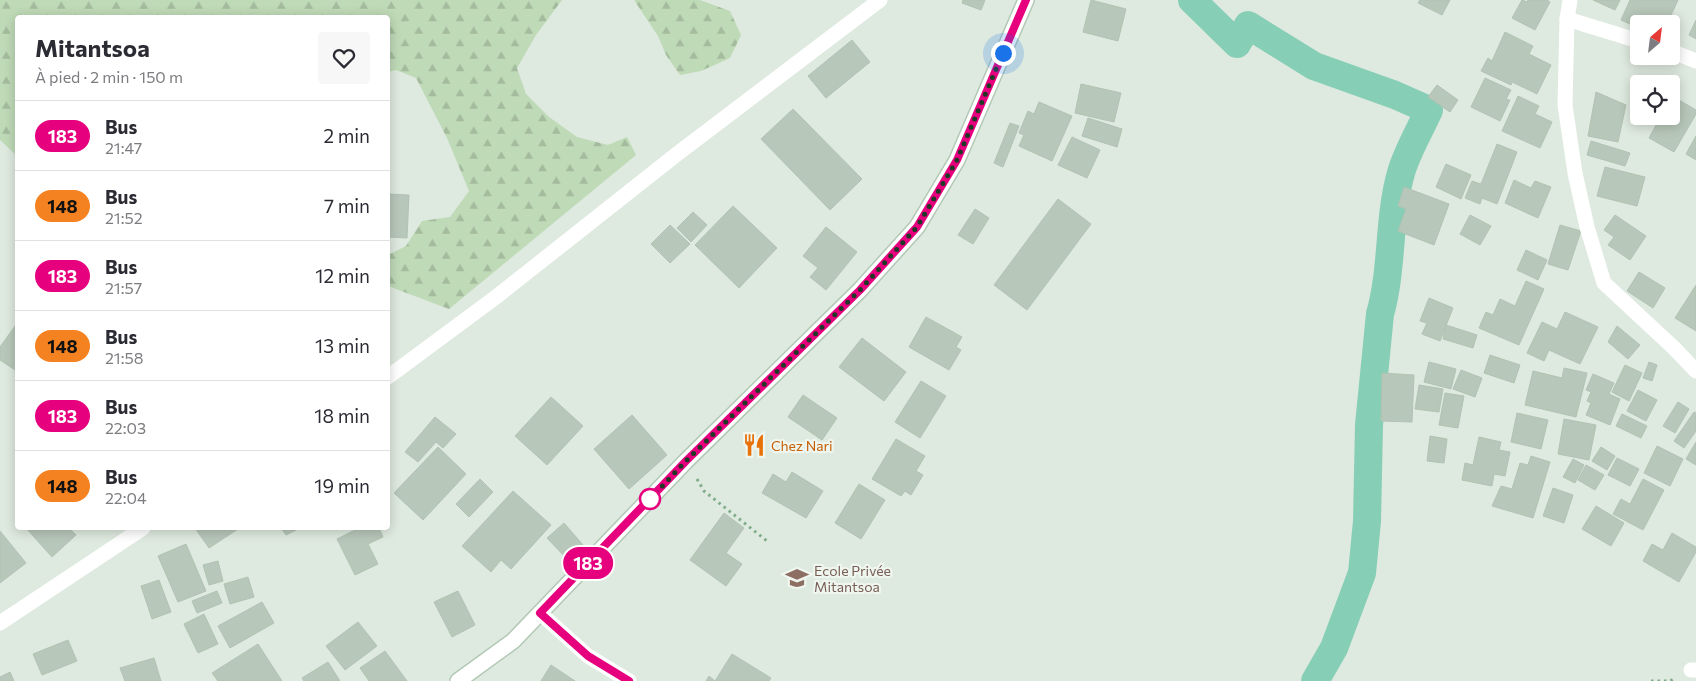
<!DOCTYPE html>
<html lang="fr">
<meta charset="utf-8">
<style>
body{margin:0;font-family:Commissioner,sans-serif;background:#f7f7f7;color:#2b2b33;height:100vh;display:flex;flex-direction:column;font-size:19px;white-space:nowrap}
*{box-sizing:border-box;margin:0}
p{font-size:16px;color:#7c7c81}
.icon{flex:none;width:28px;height:28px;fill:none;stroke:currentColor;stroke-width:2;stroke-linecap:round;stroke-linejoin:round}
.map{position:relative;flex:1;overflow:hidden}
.details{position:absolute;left:15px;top:15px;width:375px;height:515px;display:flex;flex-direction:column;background:#fff;border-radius:5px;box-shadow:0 2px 12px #0003}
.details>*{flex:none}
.badge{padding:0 10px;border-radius:16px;font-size:18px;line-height:32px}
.needle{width:32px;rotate:28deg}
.fabs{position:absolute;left:1630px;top:15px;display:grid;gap:10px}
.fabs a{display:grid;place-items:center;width:50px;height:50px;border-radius:5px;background:#fff;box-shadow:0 2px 12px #0003;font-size:25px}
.you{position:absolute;width:25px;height:25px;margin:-12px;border:4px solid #fff;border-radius:50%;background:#1a73e8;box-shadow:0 0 0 8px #1a73e833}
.map>.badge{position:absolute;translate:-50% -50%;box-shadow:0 0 0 2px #fff}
.round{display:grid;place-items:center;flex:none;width:52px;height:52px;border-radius:5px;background:#f7f7f7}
.summary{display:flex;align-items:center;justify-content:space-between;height:85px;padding:0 20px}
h1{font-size:24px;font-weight:700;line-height:38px}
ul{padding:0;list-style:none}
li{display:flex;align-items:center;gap:15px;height:70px;padding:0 20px;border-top:1px solid #e1e1e2}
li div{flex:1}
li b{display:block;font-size:19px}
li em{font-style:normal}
li .badge{min-width:55px;font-weight:700;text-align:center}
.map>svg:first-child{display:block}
.forest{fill:url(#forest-firs)}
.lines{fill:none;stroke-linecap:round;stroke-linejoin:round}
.canal{stroke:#87ceb7;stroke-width:28}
.building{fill:#b7c7b9;stroke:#b1c3b3}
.secondary-casing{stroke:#b2c9b5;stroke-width:18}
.path{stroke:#80ac89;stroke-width:3;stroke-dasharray:2.5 4;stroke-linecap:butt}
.street{stroke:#fff;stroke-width:15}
.secondary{stroke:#fff;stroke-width:15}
.line-casing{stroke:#fff;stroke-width:11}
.line{stroke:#e6007e;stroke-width:8}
.walk{stroke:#203826;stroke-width:5;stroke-dasharray:0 9}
.stop-dot{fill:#fff;stroke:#e6007e;stroke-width:2.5}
.labels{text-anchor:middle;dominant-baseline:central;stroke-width:4.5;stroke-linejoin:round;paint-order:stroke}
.food-label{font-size:14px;fill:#c56008;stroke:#eef6ef;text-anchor:start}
.education-label{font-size:14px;fill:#785e54;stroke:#eef6ef;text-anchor:start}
</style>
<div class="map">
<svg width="1696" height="681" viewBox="0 0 1696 681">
<defs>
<pattern id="forest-firs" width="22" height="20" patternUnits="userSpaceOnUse" patternTransform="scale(1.25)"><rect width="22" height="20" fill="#bfdab7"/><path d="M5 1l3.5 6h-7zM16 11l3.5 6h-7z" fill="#a4bc9d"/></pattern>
</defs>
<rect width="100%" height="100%" fill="#dee9df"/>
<g class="forest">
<path d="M0,0H562L536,35L517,68L526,94L549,117L577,137L608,145L627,137L636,155L449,309L388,286V255L406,246L422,221L450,217L469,191L447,138L416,78L396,70L388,72V18H18L17,156L0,140Z"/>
<path d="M634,0H700L730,11L741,35L730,58L701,71L680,75L666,55L658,36Z"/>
</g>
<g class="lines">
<path class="canal" d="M1192,0L1237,44L1248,25L1314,66L1395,95L1429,110C1421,128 1406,154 1401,173C1388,218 1393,269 1380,314L1369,425L1367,521L1362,573L1334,648L1315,681"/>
</g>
<g class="building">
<path d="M963,0H985L981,10L962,3Z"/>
<path d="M1091,0L1126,9L1118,41L1083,32Z"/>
<path d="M1420,0H1450L1442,15L1418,3Z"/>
<path d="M1522,0L1527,2L1528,0H1547L1550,2L1535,30L1512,18Z"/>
<path d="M1593,0H1620L1615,10Z"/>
<path d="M1630,0H1678L1667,24H1639V28L1621,20Z"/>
<path d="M1696,20V39L1689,35Z"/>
<path d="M1505,32L1533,46L1529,54L1551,65L1537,94L1512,82L1511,85L1481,71L1488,58L1492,61Z"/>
<path d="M852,40L870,62L826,98L808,76Z"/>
<path d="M1485,78L1511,90L1506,99L1510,100L1500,121L1471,107Z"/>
<path d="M1081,84L1121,93L1114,122L1075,113Z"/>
<path d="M1437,85L1458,100L1450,112L1428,97Z"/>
<path d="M1596,92L1626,105L1618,142L1588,136Z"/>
<path d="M1518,96L1539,106L1535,114L1552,122L1540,148L1502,131Z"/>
<path d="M1672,96L1696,110V114L1674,152L1649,138L1661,116H1671Z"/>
<path d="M1039,102L1072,116L1052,161L1019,146L1024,135L1019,133L1028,111L1034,114Z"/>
<path d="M793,109L862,179L830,210L761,139Z"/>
<path d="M1088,118L1122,129L1117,147L1082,136Z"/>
<path d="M1010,123L1019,126L1003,167L994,163Z"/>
<path d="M1696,136V160L1686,154Z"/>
<path d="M1072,137L1100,150L1087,178L1058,165Z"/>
<path d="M1591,141L1630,153L1625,166L1587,155Z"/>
<path d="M1497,144L1517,152L1497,204L1482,198L1480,204L1465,198L1472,181L1481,184Z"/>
<path d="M1446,164L1471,175L1461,199L1436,187Z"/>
<path d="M1605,167L1645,177L1637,206L1597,196Z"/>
<path d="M1514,180L1531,188L1535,181L1551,187L1538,218L1505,203Z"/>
<path d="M1404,187L1449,204L1434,245L1398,231L1406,209L1398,206Z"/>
<path d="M388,194L409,195L407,238L388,237Z"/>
<path d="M1058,199L1091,224L1027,310L994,285Z"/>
<path d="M733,206L777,248L739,288L695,245Z"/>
<path d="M975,209L989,218L973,244L958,235Z"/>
<path d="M693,212L707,225L691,242L677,228Z"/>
<path d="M1470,215L1491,226L1480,245L1460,234Z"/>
<path d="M1615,215L1646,236L1630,260L1608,245L1614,237L1604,230Z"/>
<path d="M670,225L690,244L670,263L651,244Z"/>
<path d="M1560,225L1581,231L1568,270L1548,264Z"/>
<path d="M826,227L857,252L826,290L810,277L818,268L803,256Z"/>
<path d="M1526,250L1547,260L1538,280L1517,270Z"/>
<path d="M1639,272L1665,288L1653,308L1627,291Z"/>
<path d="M1526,281L1544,289L1519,345L1479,328L1486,312L1493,315L1500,299L1515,306Z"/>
<path d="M1696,285V331L1675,318Z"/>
<path d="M1429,298L1453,308L1440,341L1422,334L1427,323L1420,321Z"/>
<path d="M1565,312L1598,327L1580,364L1549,350L1544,361L1527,353L1542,322L1557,329Z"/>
<path d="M926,317L962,337L956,347L961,350L949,370L909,347Z"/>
<path d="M1446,325L1477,335L1473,348L1443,339Z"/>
<path d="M15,326L18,328V372L0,360V347Z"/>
<path d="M1617,326L1640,345L1628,359L1608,342Z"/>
<path d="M862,338L906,372L884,401L839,367Z"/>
<path d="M1490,355L1520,365L1514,383L1484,373Z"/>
<path d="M1429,362L1456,369L1451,389L1424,382Z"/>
<path d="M1649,362L1657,365L1652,381L1643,378Z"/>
<path d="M1625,365L1642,373L1629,401L1612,392Z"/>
<path d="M1564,368L1587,373L1576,417L1525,405L1533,371L1562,378Z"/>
<path d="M1461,370L1482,378L1475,397L1453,389Z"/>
<path d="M1382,373L1414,375L1412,422L1381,421Z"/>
<path d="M1593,374L1614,383L1609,394L1620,399L1610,425L1586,415L1591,403L1587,401L1591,392L1586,390Z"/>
<path d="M921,381L946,396L920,438L895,422Z"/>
<path d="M1419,385L1443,389L1439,412L1415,409Z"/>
<path d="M1638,390L1657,400L1646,421L1627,411Z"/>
<path d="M1445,393L1464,396L1458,428L1439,425Z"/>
<path d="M803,395L837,418L822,440L788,417Z"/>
<path d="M551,397L583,426L547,465L515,436Z"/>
<path d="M1678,402L1689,409L1675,433L1663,426Z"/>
<path d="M1694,412L1696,413V431L1684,448L1674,441Z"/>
<path d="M1517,413L1548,420L1541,449L1511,442Z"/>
<path d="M1622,414L1647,426L1641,438L1616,426Z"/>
<path d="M632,415L667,455L629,489L594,449Z"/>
<path d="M435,417L456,434L443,448L436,442L418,462L405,452Z"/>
<path d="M1564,419L1596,425L1589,460L1558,454Z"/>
<path d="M1430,436L1447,439L1444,463L1427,461Z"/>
<path d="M1479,437L1501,442L1499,450L1510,452L1505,476L1494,474L1492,486L1462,480L1465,463L1473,465Z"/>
<path d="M896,439L925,456L916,471L923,475L911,495L905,491L901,496L872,479Z"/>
<path d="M1696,442V465L1686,459Z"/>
<path d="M1657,446L1683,459L1670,486L1644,473Z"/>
<path d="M438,447L466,474L423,520L394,493Z"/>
<path d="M1601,447L1615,456L1607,470L1592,461Z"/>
<path d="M1531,456L1550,462L1533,518L1492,506L1501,486L1512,489L1520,463L1528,465Z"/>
<path d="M1617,458L1639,469L1630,486L1608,475Z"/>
<path d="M1573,459L1584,465L1575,483L1563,477Z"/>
<path d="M1586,465L1604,475L1595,490L1578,480Z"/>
<path d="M792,472L823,491L806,518L762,493L773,474L786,482Z"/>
<path d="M480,479L493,492L469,517L456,504Z"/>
<path d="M1643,479L1664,490L1643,530L1613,514L1621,499L1630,504Z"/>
<path d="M859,484L885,500L861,539L835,523Z"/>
<path d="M1553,488L1573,495L1564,523L1543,516Z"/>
<path d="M513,491L551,525L511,569L501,560L491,572L462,546Z"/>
<path d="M1596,506L1624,523L1611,546L1582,529Z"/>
<path d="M724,513L744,528L726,553L742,564L726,586L690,560Z"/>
<path d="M564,523L583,545L567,559L547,538Z"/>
<path d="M26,528H69L76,535L52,557Z"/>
<path d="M195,528H237L238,529L209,548Z"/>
<path d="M281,528H300L286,535Z"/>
<path d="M359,528H379L383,537L368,544L378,564L355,575L337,539Z"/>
<path d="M0,531L26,563L0,583Z"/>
<path d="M1672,533L1696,547V552L1679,582L1643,561L1652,544L1663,550Z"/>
<path d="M186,544L206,591L178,602L158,556Z"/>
<path d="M218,561L223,581L209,585L203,565Z"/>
<path d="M248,577L254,597L230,604L224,584Z"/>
<path d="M159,580L171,612L152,619L141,586Z"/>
<path d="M217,591L222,603L197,613L192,601Z"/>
<path d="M458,591L475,625L452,637L434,602Z"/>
<path d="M262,602L274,623L230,648L218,626Z"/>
<path d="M204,614L218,644L198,653L184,624Z"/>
<path d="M358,622L377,646L345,670L326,646Z"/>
<path d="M68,640L77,661L42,675L33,654Z"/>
<path d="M258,644L282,681H218L212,673Z"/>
<path d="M385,651L407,681H369L360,668Z"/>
<path d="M732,654L771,678L769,681H706L709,676L715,681Z"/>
<path d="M154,658L161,681H125L120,668Z"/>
<path d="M328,662L340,681H304L302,678Z"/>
<path d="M551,665L575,681H541Z"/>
<path d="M10,672L14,681H0V677Z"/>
</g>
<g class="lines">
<defs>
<path id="secondary" d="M458,681L513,641L686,461L860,290L917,227L957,160L1026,0"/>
</defs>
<use href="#secondary" class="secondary-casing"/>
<g class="path">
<path d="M697,479L704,491L767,541"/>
<path d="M1651,681H1670L1674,679"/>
</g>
<g class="street">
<path d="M1570,0L1567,19L1565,105L1575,173L1587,227L1604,283L1674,348L1696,371"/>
<path d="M1567,19L1639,41"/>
<path d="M1671,51L1696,61"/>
<path d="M388,377L496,297L677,154L880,0"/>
<path d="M540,613L588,656L629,681"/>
<path d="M0,623L143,528"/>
<path d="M1691,670H1696"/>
</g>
<use href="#secondary" class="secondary"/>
</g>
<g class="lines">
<defs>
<path id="line" d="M629,681L588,656L540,613L686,461L860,290L917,227L957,160L1026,0"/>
</defs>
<use href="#line" class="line-casing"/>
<use href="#line" class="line"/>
<path class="walk" d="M650,499L686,461L860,290L917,227L957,160L1003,53"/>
</g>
<defs>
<symbol id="restaurant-bare" viewBox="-9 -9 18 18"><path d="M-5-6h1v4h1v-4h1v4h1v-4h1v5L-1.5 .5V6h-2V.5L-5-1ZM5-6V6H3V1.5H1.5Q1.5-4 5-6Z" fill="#e8710a" stroke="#eef6ef" stroke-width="2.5" paint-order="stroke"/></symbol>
<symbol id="school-bare" viewBox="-9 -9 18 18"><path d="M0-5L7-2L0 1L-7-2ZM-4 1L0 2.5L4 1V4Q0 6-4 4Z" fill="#8d6e63" stroke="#eef6ef" stroke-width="2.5" paint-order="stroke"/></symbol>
</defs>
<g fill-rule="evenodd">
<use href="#restaurant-bare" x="738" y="429" width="32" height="32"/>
<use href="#school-bare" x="781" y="562" width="32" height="32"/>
</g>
<circle class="stop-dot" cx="650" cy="499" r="10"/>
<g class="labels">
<g class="food-label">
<text x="771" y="445">Chez Nari</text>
</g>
<g class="education-label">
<text x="814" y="570">Ecole Privée<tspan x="814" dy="16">Mitantsoa</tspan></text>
</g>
</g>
</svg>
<div class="fabs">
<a><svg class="needle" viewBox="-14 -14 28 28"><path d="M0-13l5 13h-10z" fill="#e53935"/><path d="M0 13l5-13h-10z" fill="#7c7c81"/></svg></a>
<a><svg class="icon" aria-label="locate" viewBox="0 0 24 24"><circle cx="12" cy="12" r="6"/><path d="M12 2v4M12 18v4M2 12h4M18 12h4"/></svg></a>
</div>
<div class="you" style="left:1003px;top:53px"></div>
<b class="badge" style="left:588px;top:563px;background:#e6007e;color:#fff">183</b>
<section class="details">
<div class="summary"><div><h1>Mitantsoa</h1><p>À pied · 2 min · 150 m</p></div><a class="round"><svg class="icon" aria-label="heart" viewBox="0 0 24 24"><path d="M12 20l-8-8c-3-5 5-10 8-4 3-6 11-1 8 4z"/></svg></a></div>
<ul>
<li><span class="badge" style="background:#e6007e;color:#fff">183</span><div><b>Bus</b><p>21:47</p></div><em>2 min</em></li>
<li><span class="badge" style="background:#f58220;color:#111">148</span><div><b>Bus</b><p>21:52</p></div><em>7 min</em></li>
<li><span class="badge" style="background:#e6007e;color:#fff">183</span><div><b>Bus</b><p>21:57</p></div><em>12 min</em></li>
<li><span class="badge" style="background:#f58220;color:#111">148</span><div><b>Bus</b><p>21:58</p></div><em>13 min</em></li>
<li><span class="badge" style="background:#e6007e;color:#fff">183</span><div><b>Bus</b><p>22:03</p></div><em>18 min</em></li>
<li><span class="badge" style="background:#f58220;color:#111">148</span><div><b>Bus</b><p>22:04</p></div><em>19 min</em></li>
</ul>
</section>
</div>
